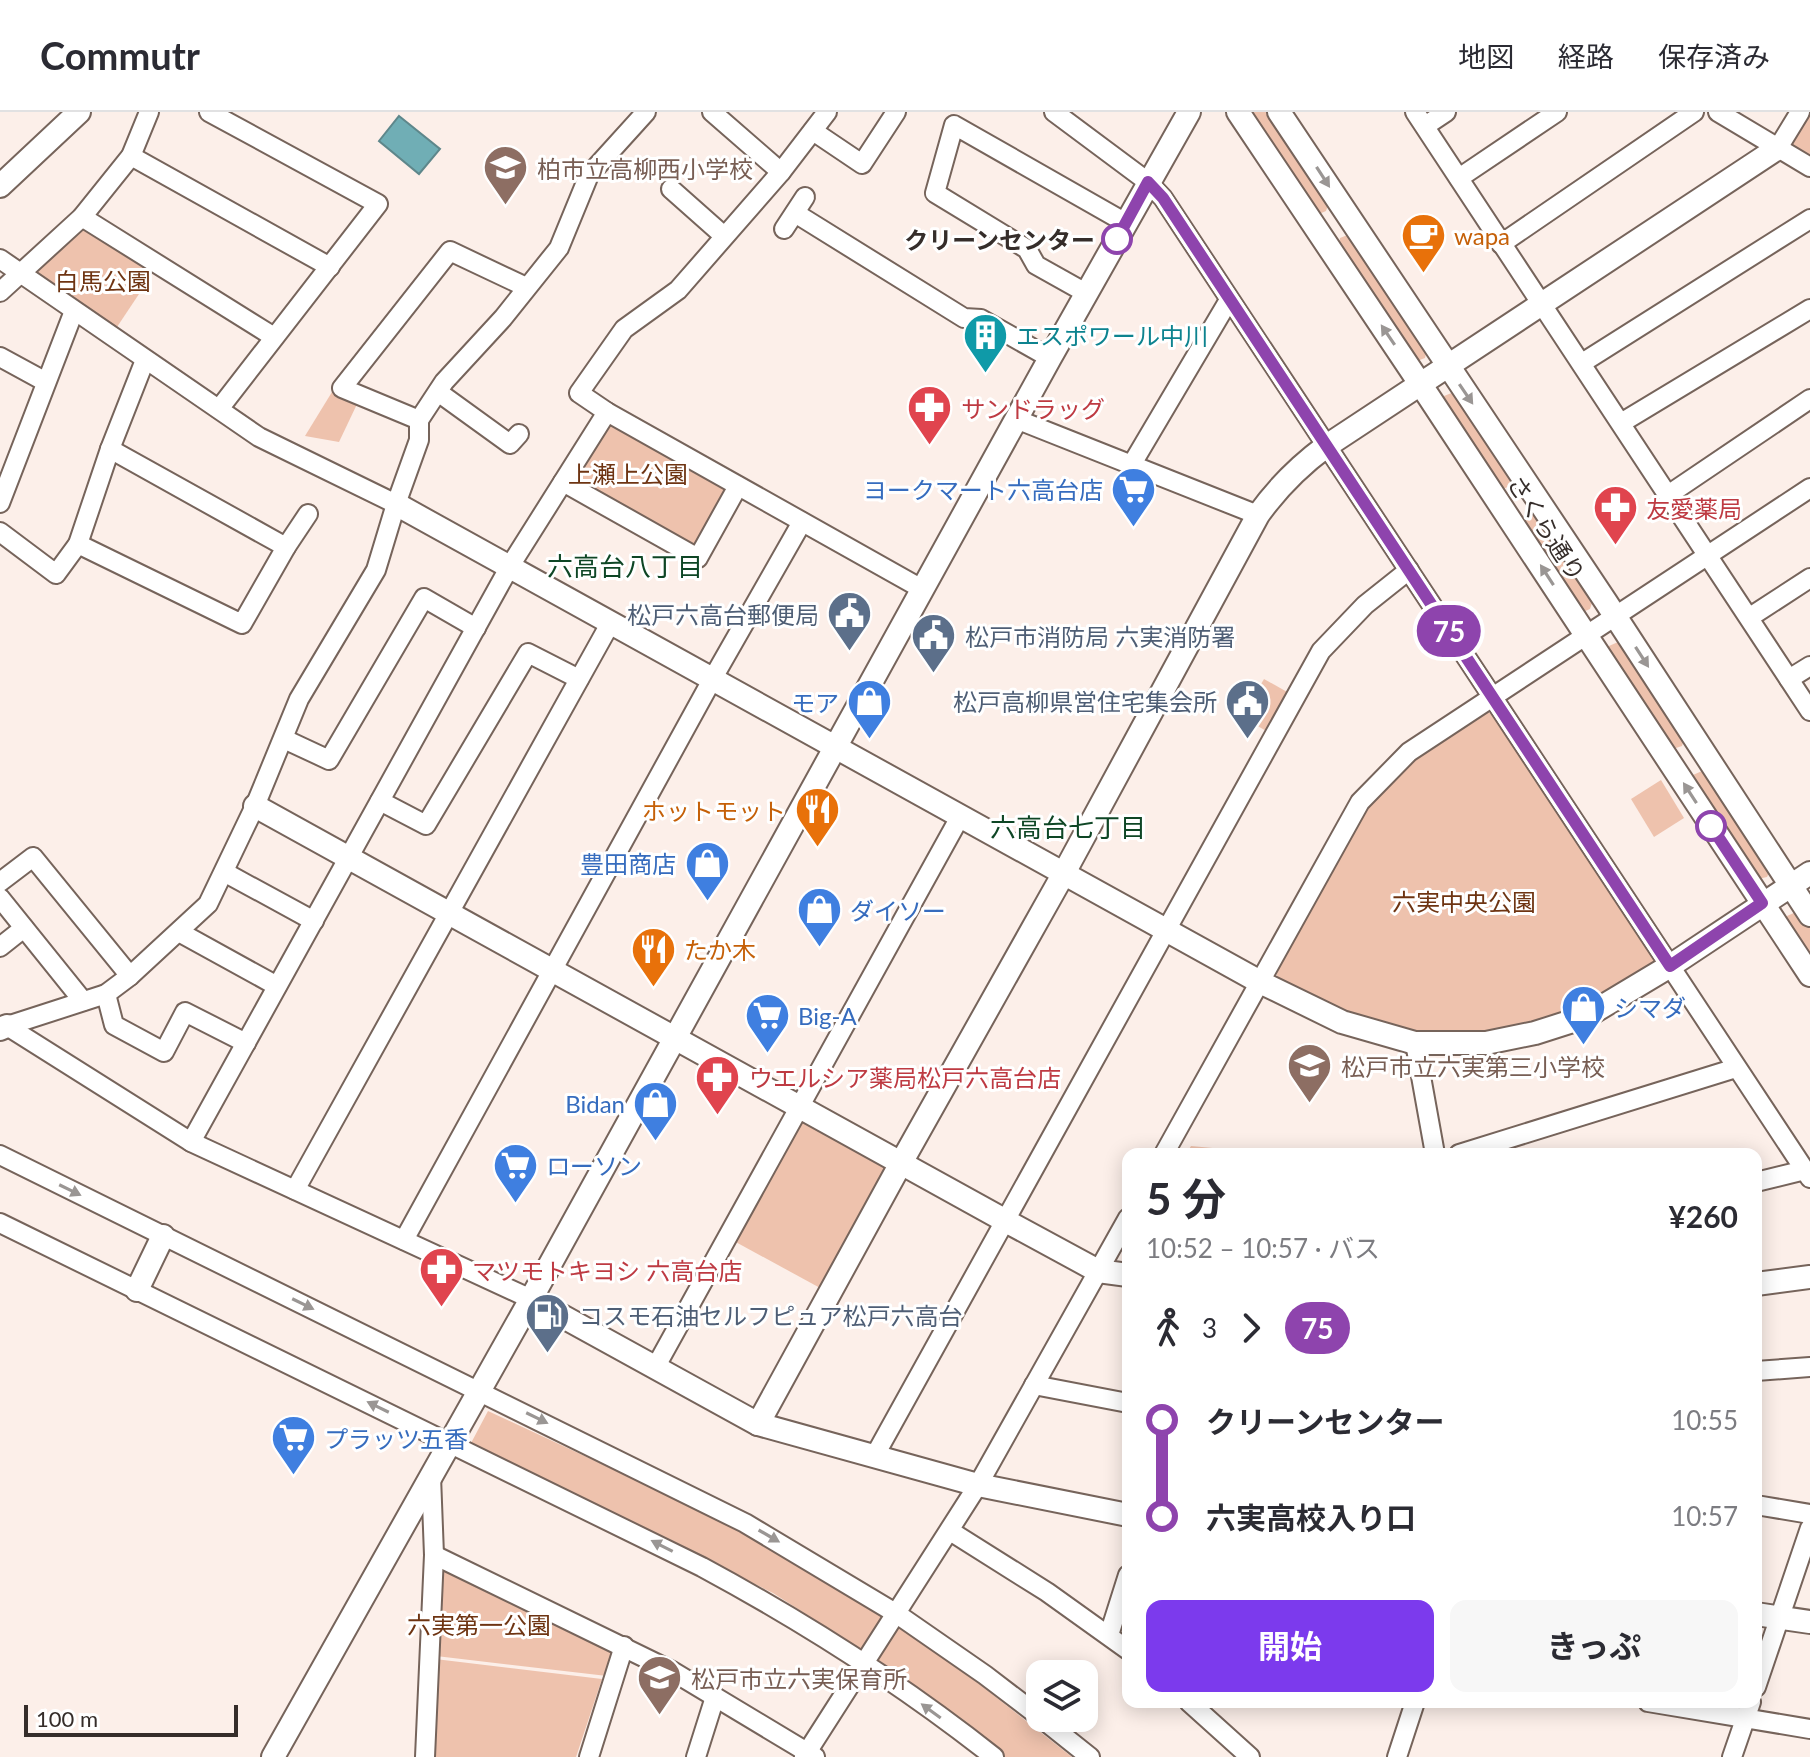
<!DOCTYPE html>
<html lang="ja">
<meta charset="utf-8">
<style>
body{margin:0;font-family:Lato,"Noto Sans JP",sans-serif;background:#f7f7f7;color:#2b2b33;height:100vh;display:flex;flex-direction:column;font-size:30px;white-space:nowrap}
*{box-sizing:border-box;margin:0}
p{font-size:26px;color:#7c7c81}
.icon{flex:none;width:44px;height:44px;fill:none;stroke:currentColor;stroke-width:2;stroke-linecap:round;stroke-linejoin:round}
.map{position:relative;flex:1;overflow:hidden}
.details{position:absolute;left:1122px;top:1036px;width:640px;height:560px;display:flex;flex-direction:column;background:#fff;border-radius:16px;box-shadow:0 4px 20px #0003}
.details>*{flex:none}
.badge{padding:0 16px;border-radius:26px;font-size:28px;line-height:52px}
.fabs{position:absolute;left:1026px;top:1548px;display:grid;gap:16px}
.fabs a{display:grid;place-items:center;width:72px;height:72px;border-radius:16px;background:#fff;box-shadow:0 4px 20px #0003;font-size:40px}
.scale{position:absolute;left:24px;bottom:20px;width:214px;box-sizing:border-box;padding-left:8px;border:4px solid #352d2a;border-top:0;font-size:22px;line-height:28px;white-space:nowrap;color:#352d2a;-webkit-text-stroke:6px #fff;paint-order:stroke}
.map>.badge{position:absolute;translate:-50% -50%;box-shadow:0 0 0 4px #fff}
.legs{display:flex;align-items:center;gap:12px;height:88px;padding:0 24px;font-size:26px}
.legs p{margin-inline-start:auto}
.overview{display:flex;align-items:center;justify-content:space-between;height:136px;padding:0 24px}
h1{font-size:44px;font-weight:700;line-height:60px}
.primary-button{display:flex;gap:16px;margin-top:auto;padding:16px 24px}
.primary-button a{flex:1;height:92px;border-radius:16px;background:#7c3aed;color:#fff;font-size:32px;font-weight:700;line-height:92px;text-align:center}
.primary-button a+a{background:#f7f7f7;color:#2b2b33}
ul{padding:0 24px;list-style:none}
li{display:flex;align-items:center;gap:28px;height:96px;font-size:30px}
li i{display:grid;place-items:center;width:12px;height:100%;margin:0 10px;background:currentColor}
li i::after{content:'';width:20px;height:20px;margin:-10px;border:6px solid;border-radius:50%;background:#fff}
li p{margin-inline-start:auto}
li:first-child i{background:linear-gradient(#0000 50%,currentColor 0)}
li:last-child i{background:linear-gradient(currentColor 50%,#0000 0)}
header{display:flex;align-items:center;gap:48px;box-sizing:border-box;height:112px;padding:0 40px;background:#fff;border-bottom:2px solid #e1e1e2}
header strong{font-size:38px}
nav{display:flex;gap:44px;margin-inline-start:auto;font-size:28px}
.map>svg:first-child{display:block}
.green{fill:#eec2ad}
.water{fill:#70aeb5;stroke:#5e878b;stroke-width:2}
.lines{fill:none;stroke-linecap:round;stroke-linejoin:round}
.minor-casing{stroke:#76645b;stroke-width:22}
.tertiary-casing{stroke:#76645b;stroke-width:26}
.minor{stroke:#fff;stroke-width:18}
.tertiary{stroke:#fff;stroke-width:22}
.oneway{fill:#9a9694}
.line-1-casing{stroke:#fff;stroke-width:18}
.line-1{stroke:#8e44ad;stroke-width:12}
.stop-1-dot{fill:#fff;stroke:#8e44ad;stroke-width:4}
.labels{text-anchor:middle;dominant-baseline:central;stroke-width:6;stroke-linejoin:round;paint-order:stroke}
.education-label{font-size:24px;fill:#785e54;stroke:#fff;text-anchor:start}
.food-label{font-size:24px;fill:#c56008;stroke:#fff;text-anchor:start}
.stop-label{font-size:24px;font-weight:bold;fill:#352d2a;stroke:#fff;text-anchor:end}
.park-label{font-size:24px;fill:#6e3412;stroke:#fff}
.culture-label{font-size:24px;fill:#0d838f;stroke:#fff;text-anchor:start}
.health-label{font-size:24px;fill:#be3a42;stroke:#fff;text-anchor:start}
.shop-label{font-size:24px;fill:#366cbe;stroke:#fff;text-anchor:start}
.street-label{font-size:24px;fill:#352d2a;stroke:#fff}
.service-label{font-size:24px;fill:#4e5e75;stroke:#fff;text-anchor:end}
.neighbourhood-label{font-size:26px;fill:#0e4625;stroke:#fff}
</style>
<header>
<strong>Commutr</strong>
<nav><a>地図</a><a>経路</a><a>保存済み</a></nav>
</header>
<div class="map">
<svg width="1810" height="1645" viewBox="0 0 1810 1645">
<rect width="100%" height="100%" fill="#fcefe9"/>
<g class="green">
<path d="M1249,0H1272L1329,90L1326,99L1319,102Z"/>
<path d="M1809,0H1810V46L1791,34Z"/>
<path d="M86,116L155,158L115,218L35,164V158L78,117Z"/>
<path d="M1350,122L1427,237L1425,246L1417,249L1339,134L1340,126Z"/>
<path d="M332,280L358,290L339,330L305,324Z"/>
<path d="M1454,280L1513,365L1510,374L1503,377L1443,287L1444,284Z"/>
<path d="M615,312L726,374L728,380L700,436L691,438L576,374L574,364L606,314Z"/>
<path d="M1532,401L1537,404L1593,488L1590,497L1583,500L1522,409L1523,405Z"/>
<path d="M1618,530L1623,533L1684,628L1682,634L1673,637L1608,538L1609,534Z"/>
<path d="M1264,567L1289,581L1268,620L1242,605Z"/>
<path d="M1485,600L1498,603L1656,844L1654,855C1630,869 1605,887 1580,897C1514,924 1433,933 1365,909C1336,899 1308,884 1281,872L1275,859L1369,692L1415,646Z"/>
<path d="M1702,659L1707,661L1771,757L1767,765L1758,767L1692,666L1693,663Z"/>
<path d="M1661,668L1684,706L1654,725L1631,687Z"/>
<path d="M1796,800L1810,814V849L1786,807L1787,804Z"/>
<path d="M806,1008L885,1051L886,1058L822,1177L732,1128L796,1011Z"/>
<path d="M1191,1034L1276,1042H1186Z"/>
<path d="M488,1299L739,1416L885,1505L978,1571L1072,1645H1004L854,1533L773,1481L470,1333Z"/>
<path d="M452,1457L611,1533L616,1544L607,1564L436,1544L440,1461Z"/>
<path d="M435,1547L602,1567L576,1645H429Z"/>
</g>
<path class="water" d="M399,4L440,37L419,62L379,29Z"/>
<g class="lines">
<defs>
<g id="minor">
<path d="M209,0L378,92L219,297"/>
<path d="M712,0L781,60"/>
<path d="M827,0L781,60L678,178L624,217L579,281L607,300L922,477"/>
<path d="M1054,0L1148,70L1163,86L1810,1066"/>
<path d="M1415,0L1810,599"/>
<path d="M1718,0L1810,55"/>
<path d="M1425,14L1446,0"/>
<path d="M813,19L862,52L896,0"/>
<path d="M1778,36L1800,0"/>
<path d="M131,44L330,155"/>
<path d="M1459,66L1557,0"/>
<path d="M671,77L724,124"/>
<path d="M795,101L964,206L981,207L1050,246"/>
<path d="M82,105L274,225"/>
<path d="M784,117L805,85"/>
<path d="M1501,132L1694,0"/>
<path d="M0,147L259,325L396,392"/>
<path d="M0,180L82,105L131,44L149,0"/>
<path d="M1086,181L1036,153L1027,137L935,81L954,13L1126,111"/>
<path d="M0,245L46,270"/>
<path d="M1582,251L1810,107"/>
<path d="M438,280L510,332L519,322"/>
<path d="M1016,307L1258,403"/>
<path d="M419,308L342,276L450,139L526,175"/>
<path d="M1621,311L1810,197"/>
<path d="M1132,352L1229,188"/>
<path d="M563,370L698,446L738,374"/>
<path d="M1668,383L1810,287"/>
<path d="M0,391L74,199"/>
<path d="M0,420L56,462L78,432L110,337L145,248"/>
<path d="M78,432L242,512L286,435L110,337"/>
<path d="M286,435L308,402"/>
<path d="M1750,505L1810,466"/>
<path d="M1789,567L1810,554"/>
<path d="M284,627L329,648L424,486L476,516"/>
<path d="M380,689L426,713L528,541L579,567"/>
<path d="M224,760L314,809"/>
<path d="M0,770L33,745L130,864"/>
<path d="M0,786L83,889"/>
<path d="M179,820L277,874"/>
<path d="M0,835L24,816"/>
<path d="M106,882L114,913L164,940L185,900L246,931"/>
<path d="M7,914L106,882L130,864L208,792L255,694L299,587L376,458L396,392L419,328V308L444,270L503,206L559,136L589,63L646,0"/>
<path d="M7,914L191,1030L531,1187"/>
<path d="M1415,931L1435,1042"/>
<path d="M191,1030L510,454L607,300"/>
<path d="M1164,1042L1360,690L1409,640L1810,376"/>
<path d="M1459,1042L1736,956"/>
<path d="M0,1043L745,1411L897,1502L985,1563L1040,1605"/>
<path d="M1756,1070L1805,1058"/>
<path d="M295,1078L611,510"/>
<path d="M0,1111L702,1455C804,1510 903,1573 994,1645"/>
<path d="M404,1128L713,566L802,410"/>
<path d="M655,1256L961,703"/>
<path d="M1756,1259L1810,1255"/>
<path d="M1034,1273L1128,1291"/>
<path d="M874,1345L1321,539L1365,493L1409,458"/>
<path d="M1756,1393L1810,1402"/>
<path d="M950,1419L1047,1480L1128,1538"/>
<path d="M434,1443L672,1559L815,1645"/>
<path d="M1109,1523L1128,1463"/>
<path d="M1756,1575L1810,1416"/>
<path d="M1189,1590L1250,1645"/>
<path d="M1648,1590L1810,1617"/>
<path d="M1041,1606L1090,1645"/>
<path d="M425,1645L434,1443L431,1364"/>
<path d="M589,1645L624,1534"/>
<path d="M696,1645L715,1585"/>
<path d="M804,1645L978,1373L1128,1106"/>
<path d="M1397,1645L1415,1590"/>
<path d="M1732,1645L1751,1590"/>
</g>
<g id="tertiary">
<path d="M1238,0L1429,285L1810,863"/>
<path d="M1279,0L1606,490L1810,803"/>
<path d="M0,74L79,0"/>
<path d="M396,392L1260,870L1342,910L1415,931H1486L1535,921L1585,905L1670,854L1810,761"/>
<path d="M255,694L1004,1108L1098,1159L1128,1163"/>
<path d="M0,917L7,914"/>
<path d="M1756,1172L1810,1165"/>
<path d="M137,1178L163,1124"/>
<path d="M531,1187L758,1312L978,1373L1128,1403"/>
<path d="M758,1312L901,1051L1064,761L1258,403C1278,375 1298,355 1325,335L1778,36"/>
<path d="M1756,1502L1810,1510"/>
<path d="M273,1645L531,1187L1050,246L1189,0"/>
</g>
</defs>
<use href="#minor" class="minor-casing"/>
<use href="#tertiary" class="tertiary-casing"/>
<use href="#minor" class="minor"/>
<use href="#tertiary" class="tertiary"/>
</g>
<defs><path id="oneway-solid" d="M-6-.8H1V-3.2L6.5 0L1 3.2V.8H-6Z" transform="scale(2)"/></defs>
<g class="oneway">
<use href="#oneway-solid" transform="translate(1323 65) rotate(57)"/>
<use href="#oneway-solid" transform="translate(1388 223) rotate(-124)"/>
<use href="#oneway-solid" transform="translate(1466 282) rotate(56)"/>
<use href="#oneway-solid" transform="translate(1547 463) rotate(-123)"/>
<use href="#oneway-solid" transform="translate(1642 545) rotate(57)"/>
<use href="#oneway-solid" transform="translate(1690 681) rotate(-123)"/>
<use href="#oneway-solid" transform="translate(70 1078) rotate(26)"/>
<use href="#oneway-solid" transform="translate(303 1192) rotate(26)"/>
<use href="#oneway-solid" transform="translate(378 1295) rotate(-154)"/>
<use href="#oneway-solid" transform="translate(537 1306) rotate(26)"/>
<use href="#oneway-solid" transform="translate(769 1424) rotate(30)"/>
<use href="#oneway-solid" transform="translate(662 1434) rotate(-153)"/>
<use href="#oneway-solid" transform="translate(931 1599) rotate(-144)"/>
</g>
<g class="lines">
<defs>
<path id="line-1" d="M1117,127L1148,70L1163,86L1670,854L1762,791L1711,714"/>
</defs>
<use href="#line-1" class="line-1-casing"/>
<use href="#line-1" class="line-1"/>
</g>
<defs>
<symbol id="school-pin" viewBox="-11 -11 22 30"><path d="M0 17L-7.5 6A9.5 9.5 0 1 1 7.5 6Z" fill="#8d6e63" stroke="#fff"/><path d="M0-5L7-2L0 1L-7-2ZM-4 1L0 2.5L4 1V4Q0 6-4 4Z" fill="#fff"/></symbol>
<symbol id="cafe-pin" viewBox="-11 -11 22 30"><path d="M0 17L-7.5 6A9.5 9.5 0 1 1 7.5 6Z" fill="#e8710a" stroke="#fff"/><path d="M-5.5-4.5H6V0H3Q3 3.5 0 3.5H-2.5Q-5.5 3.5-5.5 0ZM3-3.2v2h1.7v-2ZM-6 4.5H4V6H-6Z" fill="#fff"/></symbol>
<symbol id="building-pin" viewBox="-11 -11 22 30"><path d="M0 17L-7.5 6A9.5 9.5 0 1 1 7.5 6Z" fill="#0f9aa8" stroke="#fff"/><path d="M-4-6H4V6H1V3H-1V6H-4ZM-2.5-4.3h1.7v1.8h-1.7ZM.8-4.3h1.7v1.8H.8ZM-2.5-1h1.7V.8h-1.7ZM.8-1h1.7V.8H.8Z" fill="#fff"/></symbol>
<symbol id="pharmacy-pin" viewBox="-11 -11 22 30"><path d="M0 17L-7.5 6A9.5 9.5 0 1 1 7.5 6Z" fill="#e0444e" stroke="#fff"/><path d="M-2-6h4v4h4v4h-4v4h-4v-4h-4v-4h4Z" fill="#fff"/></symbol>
<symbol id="supermarket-pin" viewBox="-11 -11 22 30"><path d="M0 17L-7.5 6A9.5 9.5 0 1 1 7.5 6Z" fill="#3f7fe0" stroke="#fff"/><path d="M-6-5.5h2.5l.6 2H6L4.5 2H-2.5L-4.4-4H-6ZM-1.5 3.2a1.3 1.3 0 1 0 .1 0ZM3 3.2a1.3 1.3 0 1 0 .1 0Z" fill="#fff"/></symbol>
<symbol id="civic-pin" viewBox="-11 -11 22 30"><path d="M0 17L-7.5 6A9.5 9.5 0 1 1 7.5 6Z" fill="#5c6f8a" stroke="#fff"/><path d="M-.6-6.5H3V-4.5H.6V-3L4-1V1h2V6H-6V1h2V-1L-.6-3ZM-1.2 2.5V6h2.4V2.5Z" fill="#fff"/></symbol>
<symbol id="shop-pin" viewBox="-11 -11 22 30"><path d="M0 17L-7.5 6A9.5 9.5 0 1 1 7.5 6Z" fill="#3f7fe0" stroke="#fff"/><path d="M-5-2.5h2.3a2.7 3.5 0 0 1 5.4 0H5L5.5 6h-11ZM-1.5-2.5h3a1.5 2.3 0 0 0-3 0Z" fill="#fff"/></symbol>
<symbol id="restaurant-pin" viewBox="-11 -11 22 30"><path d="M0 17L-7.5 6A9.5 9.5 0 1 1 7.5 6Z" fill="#e8710a" stroke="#fff"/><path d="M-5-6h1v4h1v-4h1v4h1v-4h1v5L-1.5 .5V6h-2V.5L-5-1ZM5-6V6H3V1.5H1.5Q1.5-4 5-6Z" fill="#fff"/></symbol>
<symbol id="fuel-pin" viewBox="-11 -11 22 30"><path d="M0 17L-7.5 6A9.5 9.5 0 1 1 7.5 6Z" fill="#5c6f8a" stroke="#fff"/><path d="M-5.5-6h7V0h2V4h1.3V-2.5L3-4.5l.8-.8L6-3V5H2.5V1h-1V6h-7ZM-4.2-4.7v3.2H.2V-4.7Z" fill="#fff"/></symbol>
</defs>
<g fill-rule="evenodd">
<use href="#school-pin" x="480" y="30" width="51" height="69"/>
<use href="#cafe-pin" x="1398" y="98" width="51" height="69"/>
<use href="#building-pin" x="960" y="198" width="51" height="69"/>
<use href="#pharmacy-pin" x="904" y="270" width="51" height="69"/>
<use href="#supermarket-pin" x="1108" y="352" width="51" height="69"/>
<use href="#pharmacy-pin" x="1590" y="370" width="51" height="69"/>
<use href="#civic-pin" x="824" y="476" width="51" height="69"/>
<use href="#civic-pin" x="908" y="498" width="51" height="69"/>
<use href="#civic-pin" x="1222" y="564" width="51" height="69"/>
<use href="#shop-pin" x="844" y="564" width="51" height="69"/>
<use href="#restaurant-pin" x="792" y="672" width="51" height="69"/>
<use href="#shop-pin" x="682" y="726" width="51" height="69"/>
<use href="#shop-pin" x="794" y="772" width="51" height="69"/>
<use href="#restaurant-pin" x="628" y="812" width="51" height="69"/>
<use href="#shop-pin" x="1558" y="870" width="51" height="69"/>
<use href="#supermarket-pin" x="742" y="878" width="51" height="69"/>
<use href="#school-pin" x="1284" y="928" width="51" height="69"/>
<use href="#pharmacy-pin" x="692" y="940" width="51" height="69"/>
<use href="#shop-pin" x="630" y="966" width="51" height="69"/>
<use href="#supermarket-pin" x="490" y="1028" width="51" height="69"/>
<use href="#pharmacy-pin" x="416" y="1132" width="51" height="69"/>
<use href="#fuel-pin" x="522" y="1178" width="51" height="69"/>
<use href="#supermarket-pin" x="268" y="1300" width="51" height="69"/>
<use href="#school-pin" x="634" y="1540" width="51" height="69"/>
</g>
<g class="stop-1-dot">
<circle cx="1117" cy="127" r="14"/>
<circle cx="1711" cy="714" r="14"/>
</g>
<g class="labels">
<g class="education-label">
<text x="537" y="56">柏市立高柳西小学校</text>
<text x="1341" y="954">松戸市立六実第三小学校</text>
<text x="691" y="1566">松戸市立六実保育所</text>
</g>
<g class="food-label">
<text x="1454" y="123">wapa</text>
<text x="786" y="698" text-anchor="end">ホットモット</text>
<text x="684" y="837">たか木</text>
</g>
<g class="stop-label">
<text x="1095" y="127">クリーンセンター</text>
</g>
<g class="park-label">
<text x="103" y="168">白馬公園</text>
<text x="628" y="361">上瀬上公園</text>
<text x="1464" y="789">六実中央公園</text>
<text x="479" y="1512">六実第一公園</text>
</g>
<g class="culture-label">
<text x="1016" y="223">エスポワール中川</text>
</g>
<g class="health-label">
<text x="961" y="296">サンドラッグ</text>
<text x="1646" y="396">友愛薬局</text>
<text x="749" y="965">ウエルシア薬局松戸六高台店</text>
<text x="472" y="1158">マツモトキヨシ 六高台店</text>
</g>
<g class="shop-label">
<text x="1103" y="377" text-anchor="end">ヨークマート六高台店</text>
<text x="839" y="590" text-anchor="end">モア</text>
<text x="676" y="751" text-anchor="end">豊田商店</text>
<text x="850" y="798">ダイソー</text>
<text x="1614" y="895">シマダ</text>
<text x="798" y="903">Big-A</text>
<text x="625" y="991" text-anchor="end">Bidan</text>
<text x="546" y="1053">ローソン</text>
<text x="324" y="1326">プラッツ五香</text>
</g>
<g class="street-label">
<text transform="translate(1547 416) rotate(57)">さくら通り</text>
</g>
<g class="service-label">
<text x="819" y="502">松戸六高台郵便局</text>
<text x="965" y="524" text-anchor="start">松戸市消防局 六実消防署</text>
<text x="1217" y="589">松戸高柳県営住宅集会所</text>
<text x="579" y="1203" text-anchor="start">コスモ石油セルフピュア松戸六高台</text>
</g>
<g class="neighbourhood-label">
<text x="625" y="454">六高台八丁目</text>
<text x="1068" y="715">六高台七丁目</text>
</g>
</g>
</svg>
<div class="fabs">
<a><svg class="icon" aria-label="layers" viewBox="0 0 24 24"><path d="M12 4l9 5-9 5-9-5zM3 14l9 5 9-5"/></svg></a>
</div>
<div class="scale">100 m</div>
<b class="badge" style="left:1449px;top:519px;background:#8e44ad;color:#fff">75</b>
<section class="details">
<div class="overview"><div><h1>5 分</h1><p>10:52 – 10:57 · バス</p></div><b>¥260</b></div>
<div class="legs"><svg class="icon" aria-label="walk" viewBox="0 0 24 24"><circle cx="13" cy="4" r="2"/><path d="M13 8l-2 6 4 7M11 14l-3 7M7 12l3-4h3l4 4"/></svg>3<svg class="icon" aria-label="forward" viewBox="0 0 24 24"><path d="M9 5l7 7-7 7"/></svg><b class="badge" style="background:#8e44ad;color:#fff">75</b></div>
<ul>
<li><i style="color:#8e44ad"></i><b>クリーンセンター</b><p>10:55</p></li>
<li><i style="color:#8e44ad"></i><b>六実高校入り口</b><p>10:57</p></li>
</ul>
<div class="primary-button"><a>開始</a><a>きっぷ</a></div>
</section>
</div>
